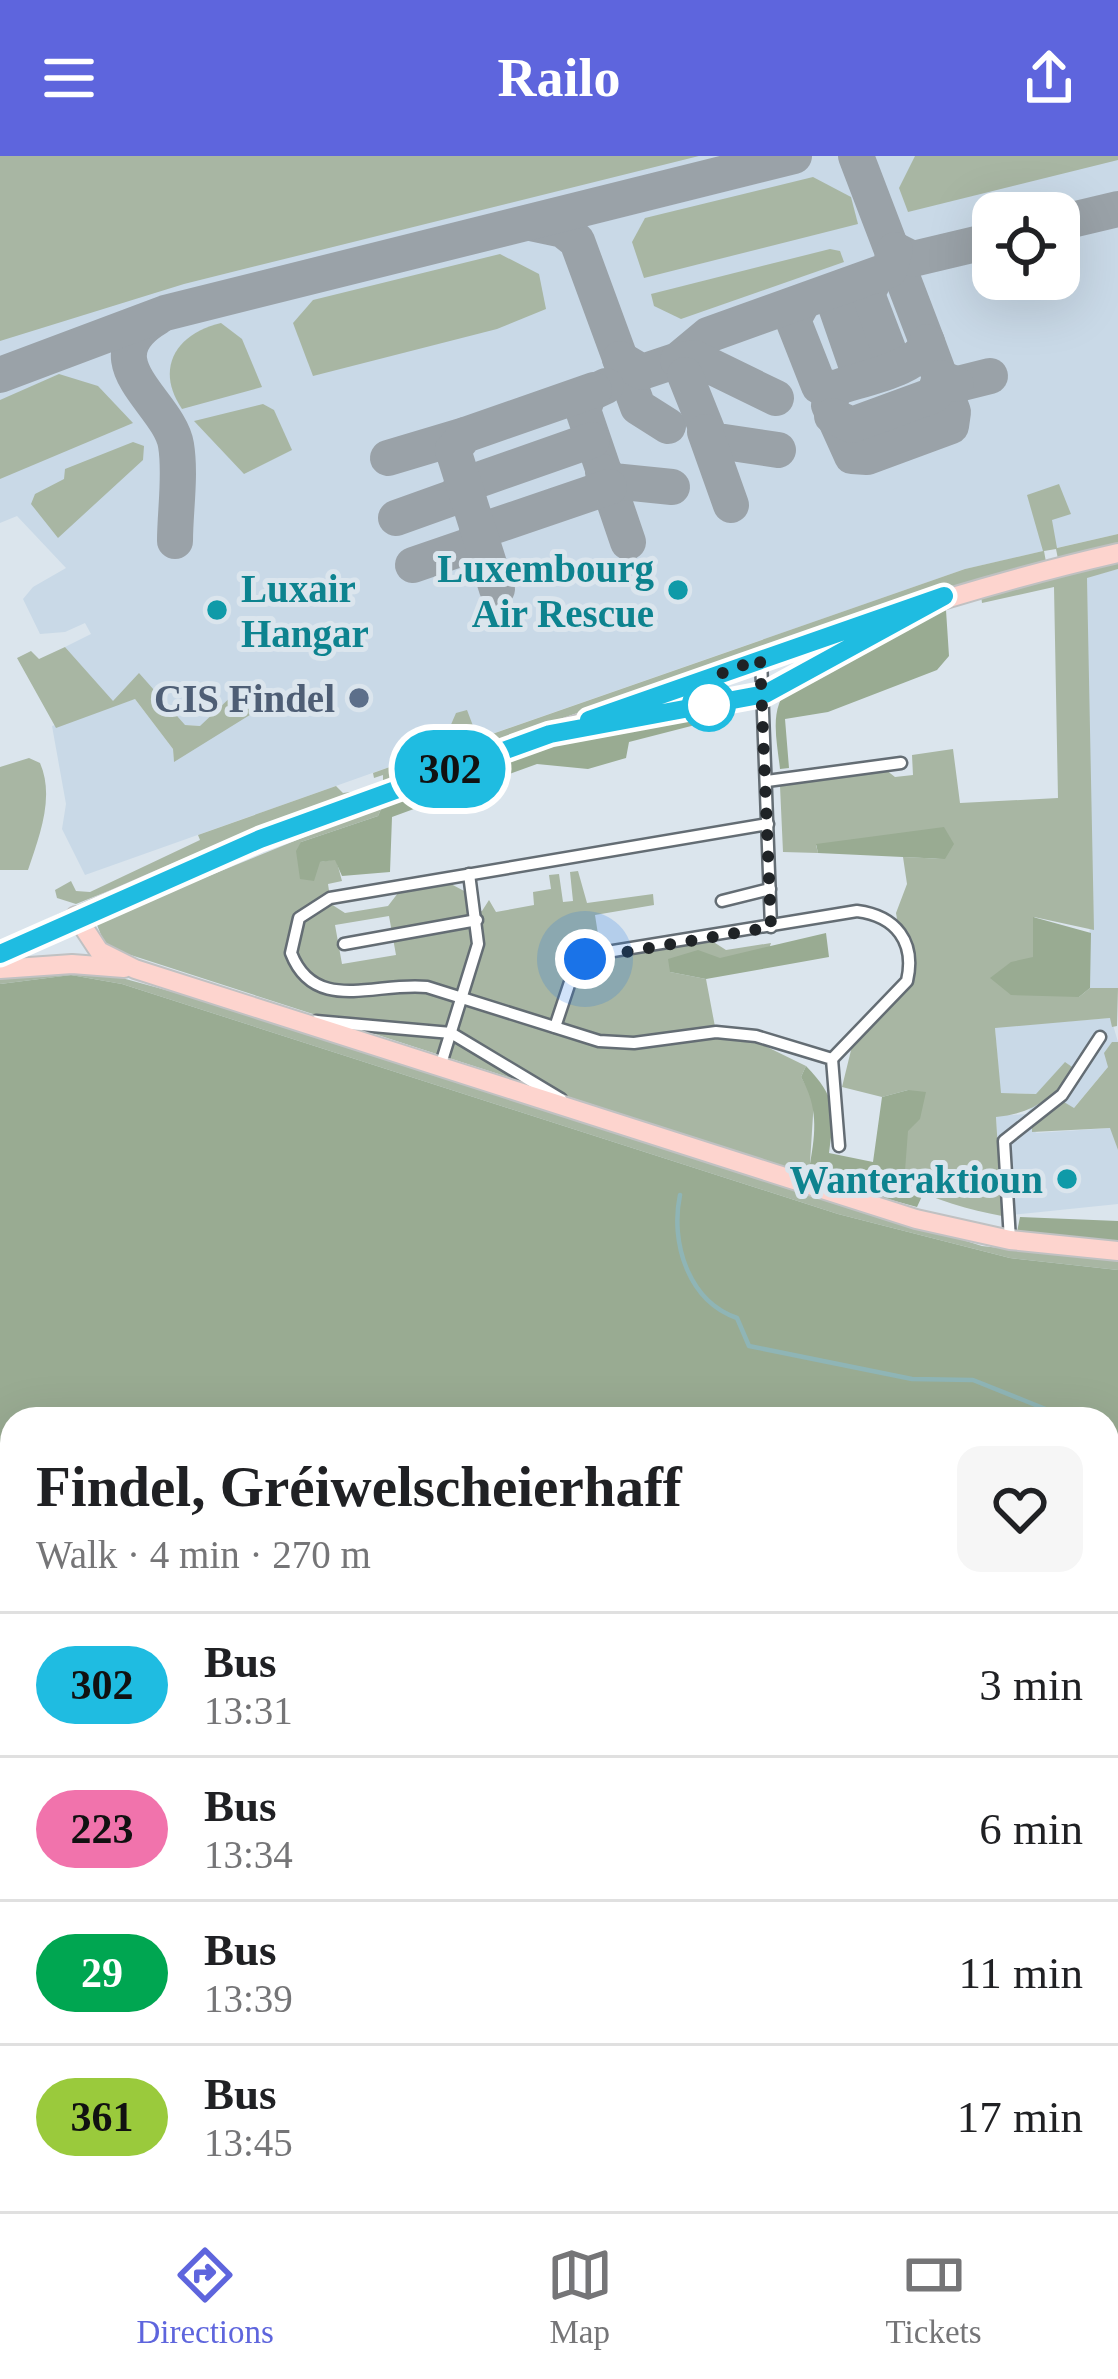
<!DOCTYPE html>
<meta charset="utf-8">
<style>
body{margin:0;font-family:"Times New Roman",serif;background:#f6f6f6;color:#202124;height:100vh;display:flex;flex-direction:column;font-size:45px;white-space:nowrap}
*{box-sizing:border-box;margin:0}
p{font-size:39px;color:#757577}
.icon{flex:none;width:66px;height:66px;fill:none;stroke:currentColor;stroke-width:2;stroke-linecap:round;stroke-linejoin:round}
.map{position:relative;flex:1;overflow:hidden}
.side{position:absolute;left:0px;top:1251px;width:1119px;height:804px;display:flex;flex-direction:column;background:#fff;border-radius:36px 36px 0 0;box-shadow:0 12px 48px #0002}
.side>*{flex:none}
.badge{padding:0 24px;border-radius:39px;font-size:42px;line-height:78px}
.buttons{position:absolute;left:972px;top:36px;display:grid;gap:24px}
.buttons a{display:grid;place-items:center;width:108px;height:108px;border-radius:24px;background:#fff;box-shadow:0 12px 48px #0002;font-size:60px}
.you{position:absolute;width:60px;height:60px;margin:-30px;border:9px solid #fff;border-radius:50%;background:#1a73e8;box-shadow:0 0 0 18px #1a73e833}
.map>.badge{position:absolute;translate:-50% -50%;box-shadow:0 0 0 6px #fff}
.round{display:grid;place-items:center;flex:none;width:126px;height:126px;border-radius:24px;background:#f6f6f6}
.headline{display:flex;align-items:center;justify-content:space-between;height:204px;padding:0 36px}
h1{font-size:57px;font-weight:800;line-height:90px}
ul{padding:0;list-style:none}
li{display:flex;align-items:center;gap:36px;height:144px;padding:0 36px;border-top:3px solid #e0e0e0}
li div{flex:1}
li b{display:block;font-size:45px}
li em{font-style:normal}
li .badge{min-width:132px;font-weight:700;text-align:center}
header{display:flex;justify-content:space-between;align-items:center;height:156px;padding:0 36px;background:#5e65dd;color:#fff;font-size:54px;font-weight:800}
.tab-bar{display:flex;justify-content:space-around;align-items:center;height:168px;border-top:3px solid #e0e0e0;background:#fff;font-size:33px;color:#757577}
.tab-bar a{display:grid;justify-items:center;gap:6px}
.tab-bar .current{color:#5e65dd}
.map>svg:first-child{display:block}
.built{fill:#c9d9e7;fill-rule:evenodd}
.green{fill:#a8b6a3;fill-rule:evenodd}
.forest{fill:#99ab92}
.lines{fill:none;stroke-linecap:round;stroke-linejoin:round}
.stream{stroke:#8fb5b6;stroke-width:4.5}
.taxiway{stroke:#9aa2a8;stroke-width:36}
.street-casing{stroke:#646d74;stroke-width:15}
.primary-casing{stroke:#c0c1c2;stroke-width:22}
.street{stroke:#fff;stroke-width:10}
.primary{stroke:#fdd4ce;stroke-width:18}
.line-casing{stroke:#fff;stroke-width:27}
.line{stroke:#1fbce1;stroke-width:18}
.walk{stroke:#1f2326;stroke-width:12;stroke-dasharray:0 21.6}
.culture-dot{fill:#0f9aa8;stroke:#dbe5ed;stroke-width:4.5}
.service-dot{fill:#5c6f8a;stroke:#dbe5ed;stroke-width:4.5}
.stop-dot{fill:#fff;stroke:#1fbce1;stroke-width:6}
.labels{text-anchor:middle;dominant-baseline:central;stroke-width:10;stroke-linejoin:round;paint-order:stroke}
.culture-label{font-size:39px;font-weight:bold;fill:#0d838f;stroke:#dbe5ed;text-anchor:end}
.service-label{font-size:39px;font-weight:bold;fill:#4e5e75;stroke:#dbe5ed;text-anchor:end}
</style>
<header><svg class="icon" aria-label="menu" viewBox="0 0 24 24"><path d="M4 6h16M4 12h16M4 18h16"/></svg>Railo<svg class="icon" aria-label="share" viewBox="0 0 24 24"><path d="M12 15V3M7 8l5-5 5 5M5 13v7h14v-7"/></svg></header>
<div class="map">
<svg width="1118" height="2055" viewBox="0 0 1118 2055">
<rect width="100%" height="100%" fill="#dbe5ed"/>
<g class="built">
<path d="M0,0H1118V378L965,413L477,583L442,582L440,593L85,719L62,673L66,648L52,570L135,543L173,593L174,605L200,570L184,569L139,518L113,546L65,491L91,478L85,467L65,476L40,478L23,443L33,431L66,412L17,360L0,367ZM993,57H1059V123H993Z"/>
<path d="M1118,413V832H1090L1087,421Z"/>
<path d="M1111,862L1118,886H1112L1108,911L1073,953L1035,977L1111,972L1118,994V1048L1002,1060L996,960L1026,958L1065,910L1037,938L1000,937L995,871Z"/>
</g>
<g class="green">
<path d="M0,0H699L184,128L0,185Z"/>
<path d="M915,0H1118V4L908,56L899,32Z"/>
<path d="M813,21L851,41L858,68L644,122L632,86L645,62Z"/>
<path d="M830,93L840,95L844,106L681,163L654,150L651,138Z"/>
<path d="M500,98L539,118L546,153L497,173L313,220L293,167L313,144Z"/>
<path d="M221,167L242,183L262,231L182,253C154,212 177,177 221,167Z"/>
<path d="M59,218L98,230L133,267L0,323V244Z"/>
<path d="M263,248L274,254L292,294L244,318L194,265Z"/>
<path d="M133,286L144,290L143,304L58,382L31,348L35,338L64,323L65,313Z"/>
<path d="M1059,328L1071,358L1052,364L1057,392L1118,378V388L1058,403L1056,393L1044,395L1046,406L740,500L383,625V619L374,622L373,617L440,593L472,590L443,587L456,557L467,554L478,583L965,413L1043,395L1027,339Z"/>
<path d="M1118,406V413L1087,422L1094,774L1034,761L1079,841L1090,832H1118L1117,870L1112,871L1110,862L995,872L1001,937L1036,938L1065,906L1075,913C1053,942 1032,958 996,961L1002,1060C970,1054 934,1044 904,1028L908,934L882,941L842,931L854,882L907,825L896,757L907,728L903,701L945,703L816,689L818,697L783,696L780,630L886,614L895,621L913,619L912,599L953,593L960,647L1058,642L1054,431L982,447L981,439Z"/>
<path d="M65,491L113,545L139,517L185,569L200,570L234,538L253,557L174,606L173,593L135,543L56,572L17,502L31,495L39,503Z"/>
<path d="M29,602L40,607C55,641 39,681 28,714H0V611Z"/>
<path d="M336,630L343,637L358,635L76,748L57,742L55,734L71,725L76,735L90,736L200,684L198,679Z"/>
<path d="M383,649L378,660L301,686L320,706L336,703L342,725L328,728L331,748L345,757L388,750L398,737L451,728L466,736L469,758L482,755L489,744L496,756L534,749L533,736L551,733L549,719L559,718L563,746L573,745L570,716L578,715L587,747L653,738L654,749L595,759L602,804L712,785L726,794L771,787L769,793L670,816L706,823L716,876L755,885L806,910L801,921L814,943L810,1007L856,1018L869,1038L106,791L97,769L108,761ZM389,760L396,799L342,808L335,769Z"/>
<path d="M48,814L111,819L184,839L982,1090L1118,1105V1114L1010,1102L838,1058L122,828L71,819L0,828V821Z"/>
<path d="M1112,886H1118V994L1110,972L1032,976V969L1064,946L1074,952L1108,911L1104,897Z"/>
</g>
<g class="forest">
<path d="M946,454L949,500L937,514L828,556L785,563L789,612L780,613C778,593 772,567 779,548C797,500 898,467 946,454Z"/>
<path d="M731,545L734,559L629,586L626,602L588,613L537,608L392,661L390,716L342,720L335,704L320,706L314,725L300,723L296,695L301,686L378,660L383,649L619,566Z"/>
<path d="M944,671L954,688L945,703L818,697L816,688Z"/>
<path d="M1033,761L1091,777L1090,832L1079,841L1011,839L990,822L1011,806L1033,801Z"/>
<path d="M826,777L829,801L706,823L670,816L668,803L698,794L720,802Z"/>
<path d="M71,819L122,828L838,1058L1010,1102L1118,1114V2055H0V1986L12,1983V2043H1107V1263H12V1902L0,1906V828Z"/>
<path d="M806,910C837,942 835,955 829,997L873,1006L882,941L908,934L926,936L920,963L908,975L904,1028L923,1038L917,1051L869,1038L856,1018L810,1008C816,975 818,951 801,921Z"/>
<path d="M1020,1061L1118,1065V1087L1017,1076Z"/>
</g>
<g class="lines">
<g class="stream">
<path d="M680,1039C670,1086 688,1145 737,1162L749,1190L912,1223L973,1224L1058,1258L1091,1263"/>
<path d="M1107,1283L1118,1282"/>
<path d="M0,1783L12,1781"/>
</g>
<g class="taxiway">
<path d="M856,0L927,186"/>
<path d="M530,67L563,74L577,85L638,251L668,270"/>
<path d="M1059,67L1118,53"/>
<path d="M895,94L913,103L993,84"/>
<path d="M876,120L867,138L891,201L903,208"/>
<path d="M841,132L833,142L858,214L869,220"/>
<path d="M803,146L793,164L819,230L835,232C859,223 921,213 927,186L953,256L951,270L867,301L852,300L829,249L835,232"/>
<path d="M158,161C86,204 169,246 176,289C181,319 175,355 175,385"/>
<path d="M620,203L642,216L678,204L708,179L889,114L895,94"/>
<path d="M678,204L694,202L776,242"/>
<path d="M0,219L165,157L794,0"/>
<path d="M685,219L711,284L778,294"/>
<path d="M958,228L990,220"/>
<path d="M606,230L589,238L583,254L628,386"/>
<path d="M832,260L852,269L934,239L940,222L956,228"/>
<path d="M705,276L731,349"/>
<path d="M388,302L465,279"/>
<path d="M603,316L613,325L672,331"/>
<path d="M461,330L592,284"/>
<path d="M396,362L463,338"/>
<path d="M477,376L609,331"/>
<path d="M413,409L480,386"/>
<path d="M497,433L453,294L465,279L594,234"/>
</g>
<defs>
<g id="street">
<path d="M761,503L771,771"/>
<path d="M767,625L901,607"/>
<path d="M768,668L330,742L299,762L291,797C315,859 377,825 427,831L599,885L634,887L716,876L756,880L832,903L839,990"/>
<path d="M722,745L770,733"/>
<path d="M344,788L477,764"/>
<path d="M316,865L451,877L561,943"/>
<path d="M555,871L573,817L601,797L857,755C896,760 916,786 907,825L832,903"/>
<path d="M440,911L478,788L469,718"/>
<path d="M1010,1084L1004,985L1062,939L1100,881"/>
</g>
<g id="primary">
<path d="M76,760L99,795L135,813L916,1063L1010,1084L1118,1095"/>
<path d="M0,798C187,704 385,636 582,567C759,504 934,439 1118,397"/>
<path d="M0,813L72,808L124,812"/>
</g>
</defs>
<use href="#street" class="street-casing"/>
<use href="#primary" class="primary-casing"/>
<use href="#street" class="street"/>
<use href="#primary" class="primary"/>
</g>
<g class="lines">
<defs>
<path id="line" d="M0,798L260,683L550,578L765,538L944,440L589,564"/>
</defs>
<use href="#line" class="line-casing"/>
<use href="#line" class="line"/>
<path class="walk" d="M585,803L771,771L760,503L709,522V549"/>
</g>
<g class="culture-dot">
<circle cx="678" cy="434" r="12"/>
<circle cx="217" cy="454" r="12"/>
<circle cx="1067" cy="1023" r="12"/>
</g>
<circle class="service-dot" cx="359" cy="542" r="12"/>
<circle class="stop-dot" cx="709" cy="549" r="24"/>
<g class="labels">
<g class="culture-label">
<text x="654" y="412">Luxembourg<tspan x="654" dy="45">Air Rescue</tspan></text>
<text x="241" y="432" text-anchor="start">Luxair<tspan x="241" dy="45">Hangar</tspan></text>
<text x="1043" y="1023">Wanteraktioun</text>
</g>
<g class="service-label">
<text x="335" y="542">CIS Findel</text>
</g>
</g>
</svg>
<div class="buttons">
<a><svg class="icon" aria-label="locate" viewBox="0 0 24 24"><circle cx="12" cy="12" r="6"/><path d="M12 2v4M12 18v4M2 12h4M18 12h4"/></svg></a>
</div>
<div class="you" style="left:585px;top:803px"></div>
<b class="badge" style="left:450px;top:613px;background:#1fbce1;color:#111">302</b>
<section class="side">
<div class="headline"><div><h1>Findel, Gréiwelscheierhaff</h1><p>Walk · 4 min · 270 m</p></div><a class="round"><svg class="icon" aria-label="heart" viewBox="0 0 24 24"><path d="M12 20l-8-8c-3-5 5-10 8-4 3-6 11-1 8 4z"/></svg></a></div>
<ul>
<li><span class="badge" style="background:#1fbce1;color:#111">302</span><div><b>Bus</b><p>13:31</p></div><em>3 min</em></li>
<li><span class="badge" style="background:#f173ac;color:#111">223</span><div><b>Bus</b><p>13:34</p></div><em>6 min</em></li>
<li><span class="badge" style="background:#00a651;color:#fff">29</span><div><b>Bus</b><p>13:39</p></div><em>11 min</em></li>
<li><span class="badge" style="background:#9aca3c;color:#111">361</span><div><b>Bus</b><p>13:45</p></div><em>17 min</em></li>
</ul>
</section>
</div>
<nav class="tab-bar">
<a class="current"><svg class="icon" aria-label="directions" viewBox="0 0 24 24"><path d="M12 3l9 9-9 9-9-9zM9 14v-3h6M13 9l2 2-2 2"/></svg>Directions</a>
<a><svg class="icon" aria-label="map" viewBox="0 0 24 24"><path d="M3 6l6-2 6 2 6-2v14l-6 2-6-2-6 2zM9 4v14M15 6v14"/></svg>Map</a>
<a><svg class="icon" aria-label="tickets" viewBox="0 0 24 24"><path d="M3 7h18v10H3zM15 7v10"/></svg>Tickets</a>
</nav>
